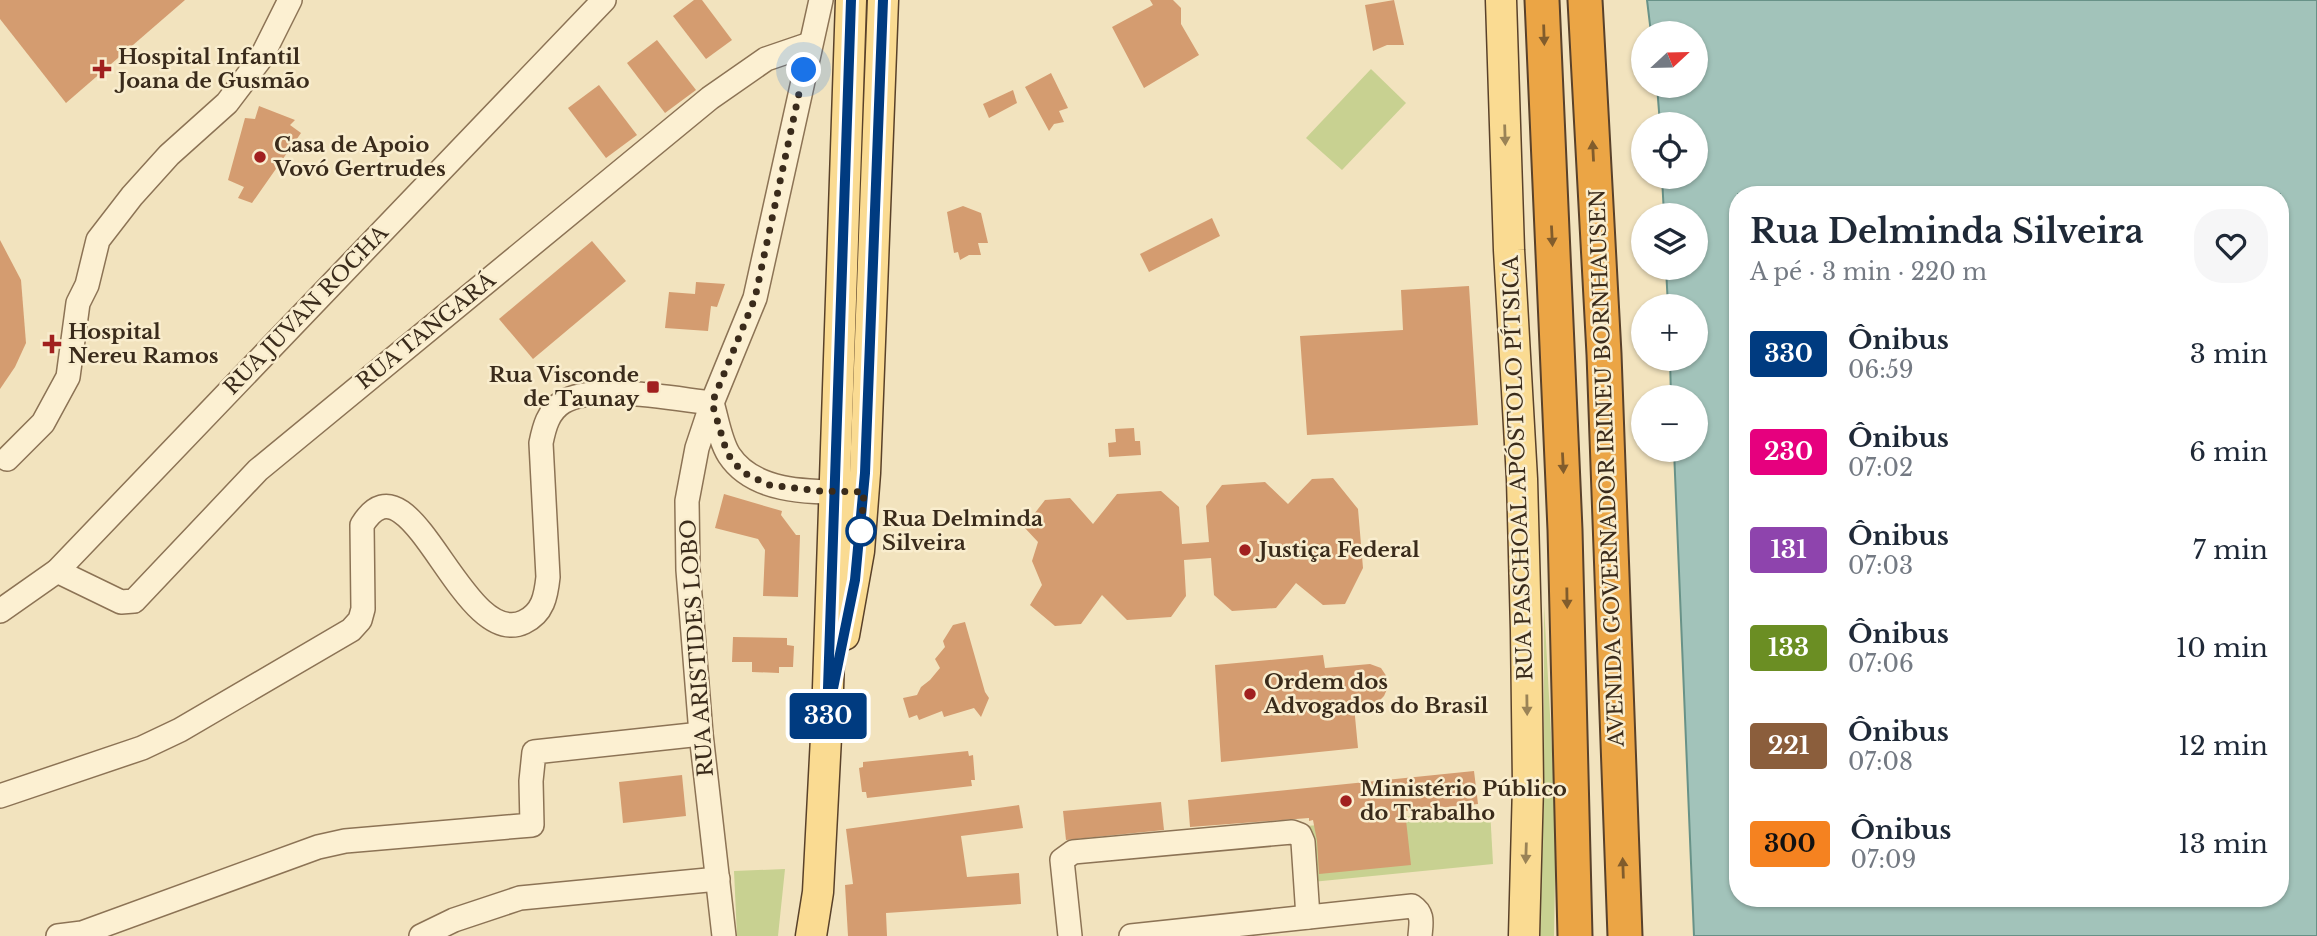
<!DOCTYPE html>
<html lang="pt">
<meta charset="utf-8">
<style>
body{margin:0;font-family:"Libre Baskerville",serif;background:#f6f6f7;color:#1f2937;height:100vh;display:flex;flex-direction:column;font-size:26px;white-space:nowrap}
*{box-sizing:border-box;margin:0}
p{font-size:23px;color:#747a83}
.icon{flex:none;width:38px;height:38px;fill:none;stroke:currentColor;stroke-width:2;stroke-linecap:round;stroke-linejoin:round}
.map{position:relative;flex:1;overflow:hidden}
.panel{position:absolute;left:1729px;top:186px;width:560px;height:721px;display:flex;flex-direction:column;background:#fff;border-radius:28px;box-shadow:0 2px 5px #0004}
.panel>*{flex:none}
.badge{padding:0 14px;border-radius:5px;font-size:24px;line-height:46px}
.needle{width:46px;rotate:68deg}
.fabs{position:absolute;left:1631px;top:21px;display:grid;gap:14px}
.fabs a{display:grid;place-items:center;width:77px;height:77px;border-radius:50%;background:#fff;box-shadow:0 2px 5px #0004;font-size:35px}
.you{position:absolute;width:35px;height:35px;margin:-18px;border:5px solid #fff;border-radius:50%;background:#1a73e8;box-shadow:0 0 0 10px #1a73e833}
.map>.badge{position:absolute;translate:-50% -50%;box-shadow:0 0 0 4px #fff}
.round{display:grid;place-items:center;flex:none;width:74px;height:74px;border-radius:28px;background:#f6f6f7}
.overview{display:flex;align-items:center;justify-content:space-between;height:119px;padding:0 21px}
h1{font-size:33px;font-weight:800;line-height:52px}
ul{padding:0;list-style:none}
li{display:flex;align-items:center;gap:21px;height:98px;padding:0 21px}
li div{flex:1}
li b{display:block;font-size:26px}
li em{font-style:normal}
li .badge{min-width:77px;font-weight:700;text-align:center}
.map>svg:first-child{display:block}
.green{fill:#c8d191}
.water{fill:#a2c3ba;stroke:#689288;stroke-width:2;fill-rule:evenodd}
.building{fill:#d49c70}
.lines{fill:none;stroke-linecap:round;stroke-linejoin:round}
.minor-casing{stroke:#8c7355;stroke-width:26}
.major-casing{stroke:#59412a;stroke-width:33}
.highway-casing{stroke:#59412a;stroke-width:37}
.minor{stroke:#fcf0d2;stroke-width:23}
.major{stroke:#fadb92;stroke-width:30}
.highway{stroke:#eba545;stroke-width:33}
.oneway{fill:#815c2c}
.oneway2{fill:#9a8356}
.line-casing{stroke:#fff;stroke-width:16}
.line{stroke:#003b80;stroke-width:10}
.walk{stroke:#3a2b1b;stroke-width:7;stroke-dasharray:0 12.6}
.poi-dot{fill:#a1201f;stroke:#f9edce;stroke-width:2.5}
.stop-dot{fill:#fff;stroke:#003b80;stroke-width:3.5}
.labels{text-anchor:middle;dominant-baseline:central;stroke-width:5;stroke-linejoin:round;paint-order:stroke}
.poi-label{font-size:21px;font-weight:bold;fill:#3a2b1b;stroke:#f9edce;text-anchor:start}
.street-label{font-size:21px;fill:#3a2b1b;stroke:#f9edce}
.stop-label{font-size:21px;font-weight:bold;fill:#3a2b1b;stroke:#f9edce;text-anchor:start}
</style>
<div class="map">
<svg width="2317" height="936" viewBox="0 0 2317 936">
<rect width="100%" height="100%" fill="#f2e3be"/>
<g class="green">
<path d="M1371,69L1406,103L1342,170L1306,138Z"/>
<path d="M1544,605L1556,824L1554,936H1536L1544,800Z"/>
<path d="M1490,809L1493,864L1312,882L1307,826Z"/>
<path d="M785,869L778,936H737L734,871Z"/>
</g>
<path class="water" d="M1647,0H2317V936H1694L1674,450H1696V397H1671L1670,359H1696V306H1668L1666,268H1696V215H1664L1662,177H1696V124H1660L1657,86H1696V33H1651ZM1738,194H2280V898H1738Z"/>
<g class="building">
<path d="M0,0H185L66,103L0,19Z"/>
<path d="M694,0H702L732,40L706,59L673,16Z"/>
<path d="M1150,0H1173L1181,8V24L1199,55L1144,88L1112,27L1153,5Z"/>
<path d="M1394,0L1404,45H1387L1373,51L1365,5Z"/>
<path d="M657,40L696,90L665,113L627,63Z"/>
<path d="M1051,73L1068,108L1059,111L1064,122L1054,124L1049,131L1025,87Z"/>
<path d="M599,85L637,135L606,158L568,108Z"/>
<path d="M1013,90L1017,103L989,118L983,104Z"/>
<path d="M259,106L295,120L290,125L301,133L252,203L238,198L244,187L228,180L245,118L255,119Z"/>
<path d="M963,206L981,213L988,243H978L981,255H969L960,260L958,252L954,253L947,212Z"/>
<path d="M1212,218L1220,236L1149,272L1140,254Z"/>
<path d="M0,240L21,280L26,343L15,367L0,389Z"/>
<path d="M592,241L626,281L533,359L499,319Z"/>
<path d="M696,282L725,284L717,307L711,306L708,331L665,328L669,292L695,294Z"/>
<path d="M1469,286L1478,425L1307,435L1300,336L1403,330L1401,290Z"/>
<path d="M1134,428L1135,441H1140L1141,455L1109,457L1108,443L1116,442L1115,429Z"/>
<path d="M1333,478L1358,509L1363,568L1345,604L1323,605L1296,583L1276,608L1232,611L1214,595L1211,558L1184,560L1186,596L1171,617L1127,620L1102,595L1081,624L1055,626L1030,605L1042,585L1032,561L1038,542L1024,527L1045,500L1070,498L1093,524L1117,494L1161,491L1179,507L1182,544L1209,542L1206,506L1222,485L1265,482L1288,504L1312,479Z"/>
<path d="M724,494L782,511L781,515L796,535H800L798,597L763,596L765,550L758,539L715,528Z"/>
<path d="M965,622L985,692L989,698L981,717L974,708L944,717L942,711L919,720L917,715L909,718L903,698L917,695L921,687L930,680L940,668L935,659L945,647L943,641L953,625Z"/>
<path d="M733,637L787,638V645L794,646L793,667H779V673L752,672V662H732Z"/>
<path d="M1323,655L1325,668L1370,664L1381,668L1387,677L1388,687L1384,696L1377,703L1354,706L1358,748L1221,762L1215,665Z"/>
<path d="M968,751L969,756L973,755L975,780H971L972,786L867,798L866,792H862L859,768L863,767V762Z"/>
<path d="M1474,771L1478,804L1405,811L1411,865L1319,874L1317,841L1313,820L1309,821V818L1190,827L1188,800Z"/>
<path d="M682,775L686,816L623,823L619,782Z"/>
<path d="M1161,802L1164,830L1066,840L1063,811Z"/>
<path d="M1019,805L1023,828L961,836L967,877L1019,873L1021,904L886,913L887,936H848L845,885L853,884L846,829Z"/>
</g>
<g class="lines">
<defs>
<g id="minor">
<path d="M7,459L43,423L68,377L78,303L87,285L98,240L132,196L169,155L227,103L261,58L290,0"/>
<path d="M57,571L121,602L134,601L258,470L710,98L766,59L810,44"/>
<path d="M0,611L57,571L604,0"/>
<path d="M0,796L142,748L180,730L351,630L360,620L363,609L362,525C411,445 461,652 524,622C543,613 546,596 548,577L541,443C544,428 548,411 563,402C594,383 675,399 712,403C717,419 720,441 729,455C754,493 809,492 850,492"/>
<path d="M58,936L82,933L318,847L345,841L532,825L531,781L534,752L701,734"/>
<path d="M421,936L454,920L520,898L718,879"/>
<path d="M724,936L701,734L688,570L687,501L697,448L712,403L755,298L821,0"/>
<path d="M1070,936L1062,860L1073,852L1292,832L1300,835L1303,842L1308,917"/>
<path d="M1131,936L1412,906C1424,914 1421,923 1420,936"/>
</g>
<g id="major">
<path d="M1501,0L1509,250L1522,479L1526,630L1528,785L1524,936"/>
<path d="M844,635L859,551L865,473L883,0"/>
<path d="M811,936L818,892L827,718L851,0"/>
</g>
<g id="highway">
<path d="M1542,0L1565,530L1575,936"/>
<path d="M1585,0L1604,354L1625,936"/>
</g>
</defs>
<use href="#minor" class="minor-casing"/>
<use href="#major" class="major-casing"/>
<use href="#highway" class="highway-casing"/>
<use href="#minor" class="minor"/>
<use href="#major" class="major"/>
<use href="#highway" class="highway"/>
</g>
<defs><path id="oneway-solid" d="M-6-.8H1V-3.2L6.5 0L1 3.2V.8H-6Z" transform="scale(1.75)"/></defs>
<g class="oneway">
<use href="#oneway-solid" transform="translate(1544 35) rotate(88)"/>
<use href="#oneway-solid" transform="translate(1593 151) rotate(-93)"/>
<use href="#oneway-solid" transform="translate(1552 236) rotate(87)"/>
<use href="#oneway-solid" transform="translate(1563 463) rotate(87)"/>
<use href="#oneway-solid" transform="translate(1567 598) rotate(89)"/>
<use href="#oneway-solid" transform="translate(1623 868) rotate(-92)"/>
</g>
<g class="oneway2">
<use href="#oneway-solid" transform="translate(1505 135) rotate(88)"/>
<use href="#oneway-solid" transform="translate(1527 705) rotate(89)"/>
<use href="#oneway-solid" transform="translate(1526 853) rotate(92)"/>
</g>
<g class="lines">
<defs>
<path id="line" d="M851,0L827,718L855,580L865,473L883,0"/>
</defs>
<use href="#line" class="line-casing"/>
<use href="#line" class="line"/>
<path class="walk" d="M804,70L755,298L712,403L727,453L742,472L769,485L819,491L864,492L861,531"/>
</g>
<g class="poi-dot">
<path d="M98.5 58.5h7v7h7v7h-7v7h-7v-7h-7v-7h7z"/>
<circle cx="260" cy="157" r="7"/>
<path d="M48.5 333.5h7v7h7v7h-7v7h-7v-7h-7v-7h7z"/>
<rect x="646" y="380" width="14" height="14" rx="3.5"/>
<circle cx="1245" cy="550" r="7"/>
<circle cx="1250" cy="694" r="7"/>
<circle cx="1346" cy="801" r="7"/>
</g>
<circle class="stop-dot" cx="861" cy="531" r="14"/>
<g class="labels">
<g class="poi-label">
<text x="118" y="57">Hospital Infantil<tspan x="118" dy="24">Joana de Gusmão</tspan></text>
<text x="274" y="145">Casa de Apoio<tspan x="274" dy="24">Vovó Gertrudes</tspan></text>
<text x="68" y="332">Hospital<tspan x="68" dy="24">Nereu Ramos</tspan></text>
<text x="639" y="375" text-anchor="end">Rua Visconde<tspan x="639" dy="24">de Taunay</tspan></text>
<text x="1259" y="550">Justiça Federal</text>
<text x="1264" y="682">Ordem dos<tspan x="1264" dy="24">Advogados do Brasil</tspan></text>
<text x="1360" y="789">Ministério Público<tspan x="1360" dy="24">do Trabalho</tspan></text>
</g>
<g class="street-label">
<text transform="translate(306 310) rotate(-46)">RUA JUVAN ROCHA</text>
<text transform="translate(426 331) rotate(-39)">RUA TANGARÁ</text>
<text transform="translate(1518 468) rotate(-92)">RUA PASCHOAL APÓSTOLO PÍTSICA</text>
<text transform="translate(1607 468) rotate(-92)">AVENIDA GOVERNADOR IRINEU BORNHAUSEN</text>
<text transform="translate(697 648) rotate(-94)">RUA ARISTIDES LOBO</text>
</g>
<g class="stop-label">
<text x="882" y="519">Rua Delminda<tspan x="882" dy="24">Silveira</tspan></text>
</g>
</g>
</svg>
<div class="fabs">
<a><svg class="needle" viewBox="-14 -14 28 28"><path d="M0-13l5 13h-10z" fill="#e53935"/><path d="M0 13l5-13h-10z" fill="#747a83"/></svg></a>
<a><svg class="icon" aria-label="locate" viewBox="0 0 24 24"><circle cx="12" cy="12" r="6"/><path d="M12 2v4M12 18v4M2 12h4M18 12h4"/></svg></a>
<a><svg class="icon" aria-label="layers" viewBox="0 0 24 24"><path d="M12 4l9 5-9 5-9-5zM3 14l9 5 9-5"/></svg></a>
<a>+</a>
<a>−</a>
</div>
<div class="you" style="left:804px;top:70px"></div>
<b class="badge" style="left:828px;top:716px;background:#003b80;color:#fff">330</b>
<section class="panel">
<div class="overview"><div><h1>Rua Delminda Silveira</h1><p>A pé · 3 min · 220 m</p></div><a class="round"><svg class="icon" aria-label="heart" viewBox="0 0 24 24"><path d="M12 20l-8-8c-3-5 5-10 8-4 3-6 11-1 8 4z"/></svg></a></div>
<ul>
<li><span class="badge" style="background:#003b80;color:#fff">330</span><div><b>Ônibus</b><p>06:59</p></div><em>3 min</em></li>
<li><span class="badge" style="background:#e6007e;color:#fff">230</span><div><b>Ônibus</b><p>07:02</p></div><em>6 min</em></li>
<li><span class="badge" style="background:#8e44ad;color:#fff">131</span><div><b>Ônibus</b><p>07:03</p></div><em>7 min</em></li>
<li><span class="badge" style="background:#6b8e23;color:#fff">133</span><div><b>Ônibus</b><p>07:06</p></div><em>10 min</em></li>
<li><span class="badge" style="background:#8b5e3c;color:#fff">221</span><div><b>Ônibus</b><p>07:08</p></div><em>12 min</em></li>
<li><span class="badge" style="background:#f58220;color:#111">300</span><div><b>Ônibus</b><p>07:09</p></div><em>13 min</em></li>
</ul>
</section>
</div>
